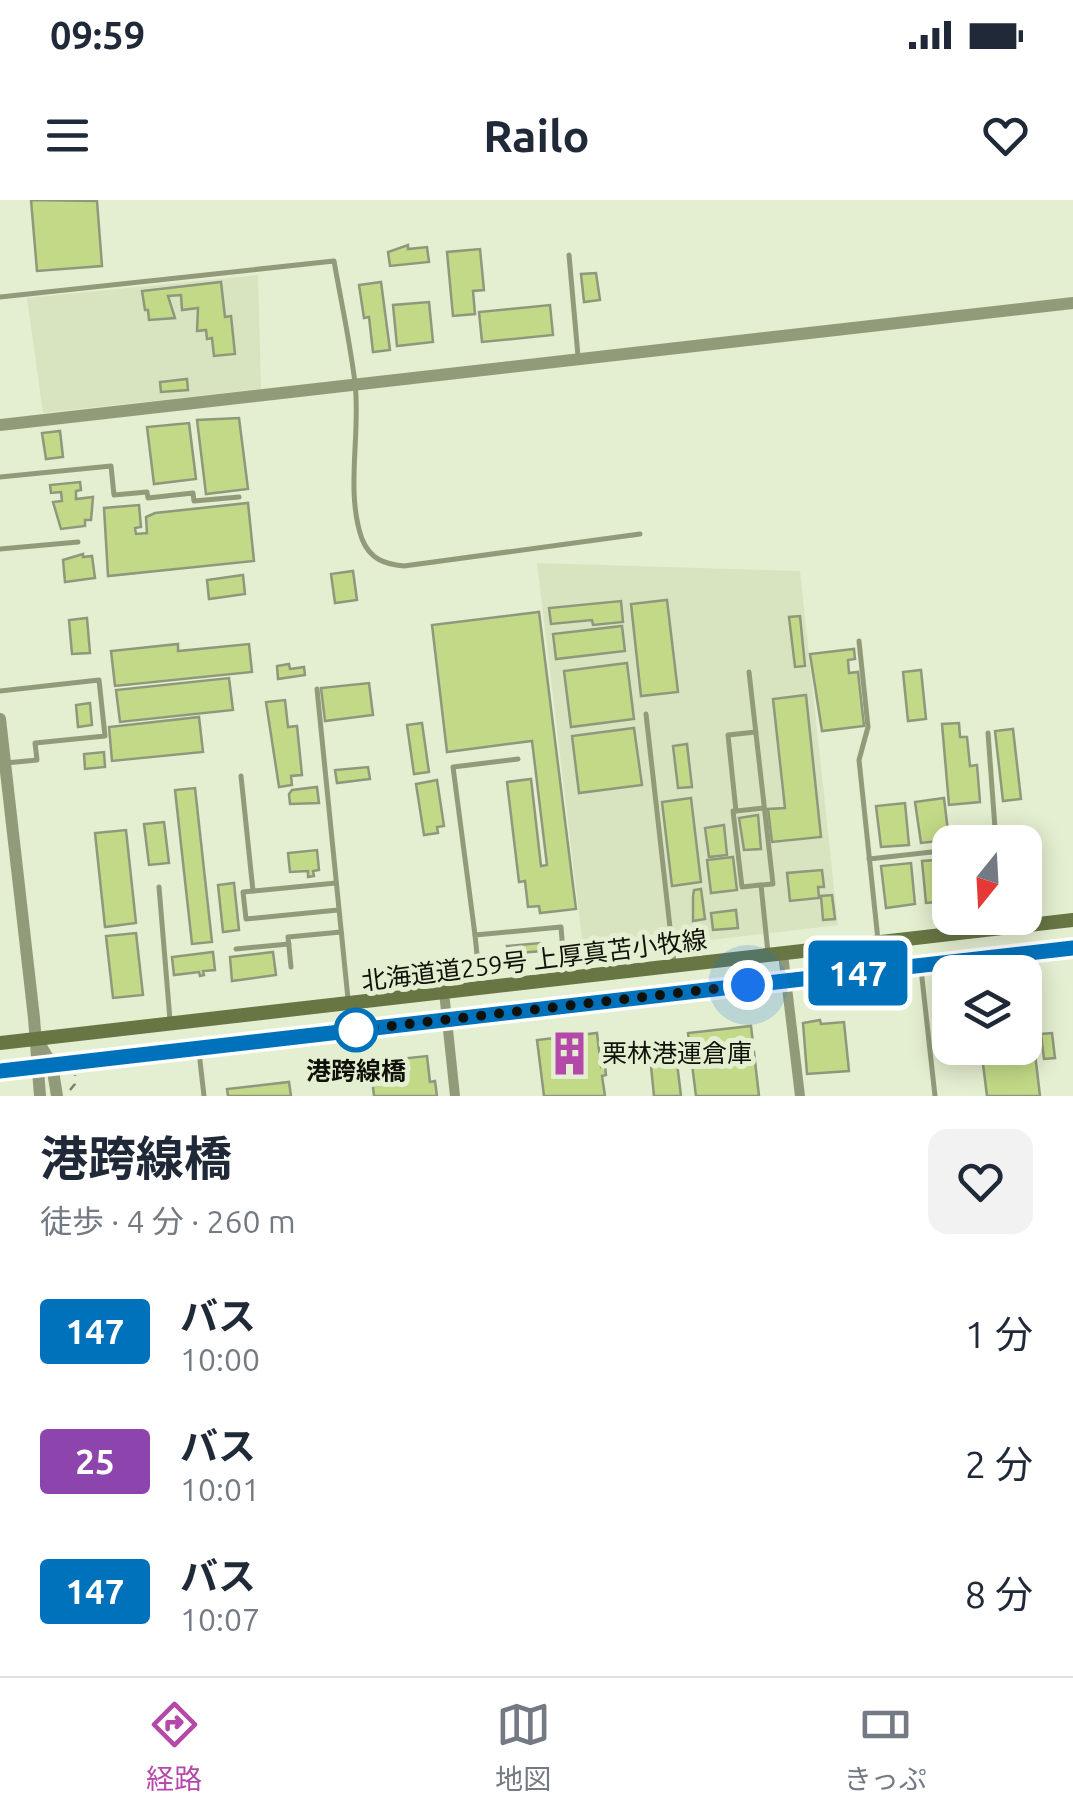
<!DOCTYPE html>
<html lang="ja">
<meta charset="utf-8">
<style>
body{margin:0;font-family:Ubuntu,"Noto Sans JP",sans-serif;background:#f2f2f3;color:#1f2937;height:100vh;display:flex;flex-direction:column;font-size:38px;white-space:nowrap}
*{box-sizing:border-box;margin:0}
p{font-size:32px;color:#747a83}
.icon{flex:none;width:55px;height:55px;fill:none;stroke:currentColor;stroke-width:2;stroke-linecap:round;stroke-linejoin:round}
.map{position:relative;height:896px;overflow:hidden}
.panel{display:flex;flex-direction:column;background:#fff;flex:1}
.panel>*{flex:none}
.badge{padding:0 20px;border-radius:8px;font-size:35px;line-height:65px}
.needle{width:65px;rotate:198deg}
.tools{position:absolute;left:932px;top:625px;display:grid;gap:20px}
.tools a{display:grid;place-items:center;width:110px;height:110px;border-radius:20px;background:#fff;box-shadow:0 5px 25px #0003;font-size:50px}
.you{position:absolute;width:50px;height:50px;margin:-25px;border:8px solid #fff;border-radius:50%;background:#1a73e8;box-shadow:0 0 0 15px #1a73e833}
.map>.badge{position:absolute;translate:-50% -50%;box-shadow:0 0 0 5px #fff}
.round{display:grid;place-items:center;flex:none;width:105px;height:105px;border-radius:20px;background:#f2f2f3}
.headline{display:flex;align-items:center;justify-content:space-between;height:170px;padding:0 40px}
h1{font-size:48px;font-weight:700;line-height:75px}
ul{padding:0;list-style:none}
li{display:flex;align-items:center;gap:30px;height:130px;padding:0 40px}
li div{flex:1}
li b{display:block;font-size:38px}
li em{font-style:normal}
li .badge{min-width:110px;font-weight:700;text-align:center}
.status{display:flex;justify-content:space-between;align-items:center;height:70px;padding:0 50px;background:#fff;direction:ltr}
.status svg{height:28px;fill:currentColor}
header{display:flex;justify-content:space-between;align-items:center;height:130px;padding:0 40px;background:#fff;font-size:45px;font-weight:700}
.menu{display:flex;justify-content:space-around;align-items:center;height:140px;border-top:2px solid #e0e1e3;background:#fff;font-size:28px;color:#747a83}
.menu a{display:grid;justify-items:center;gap:5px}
.menu .selected{color:#b549a9}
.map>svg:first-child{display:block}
.built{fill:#d8e4bf}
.building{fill:#c2da87;stroke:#8f987c;stroke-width:2.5}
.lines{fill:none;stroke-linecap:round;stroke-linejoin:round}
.path{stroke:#7b816d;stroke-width:2.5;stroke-dasharray:8 8;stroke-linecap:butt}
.service{stroke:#919b7a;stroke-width:5}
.minor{stroke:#919b7a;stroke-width:10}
.tertiary{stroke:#919b7a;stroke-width:12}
.secondary{stroke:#677643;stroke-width:14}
.line-casing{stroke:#fff;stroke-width:22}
.line{stroke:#0072bc;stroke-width:15}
.walk{stroke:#0f1208;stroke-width:10;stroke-dasharray:0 18}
.stop-dot{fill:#fff;stroke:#0072bc;stroke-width:5}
.labels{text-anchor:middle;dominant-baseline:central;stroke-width:10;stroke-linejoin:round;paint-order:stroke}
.street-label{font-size:25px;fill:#0f1208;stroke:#e4eed0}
.poi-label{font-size:25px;fill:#0f1208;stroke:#e4eed0;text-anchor:start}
.stop-label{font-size:25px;font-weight:bold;fill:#0f1208;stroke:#e4eed0}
</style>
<div class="status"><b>09:59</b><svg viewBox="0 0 49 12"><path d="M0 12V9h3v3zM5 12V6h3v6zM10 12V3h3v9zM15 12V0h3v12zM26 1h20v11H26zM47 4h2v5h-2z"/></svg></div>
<header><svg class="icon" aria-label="menu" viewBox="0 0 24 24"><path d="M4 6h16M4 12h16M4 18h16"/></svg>Railo<svg class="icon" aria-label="heart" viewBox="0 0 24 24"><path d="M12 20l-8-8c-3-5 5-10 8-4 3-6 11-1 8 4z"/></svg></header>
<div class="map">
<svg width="1073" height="896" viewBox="0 0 1073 896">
<rect width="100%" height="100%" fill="#e4eed0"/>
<g class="built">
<path d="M258,75L261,189L43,213L27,98Z"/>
<path d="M537,363L800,371L838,725L584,755Z"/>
</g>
<g class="building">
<path d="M31,0L97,1L102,66L37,71Z"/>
<path d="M408,45V49L427,47L429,62L390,66L388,52Z"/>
<path d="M480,49L484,90L473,91L475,114L453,116L447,52Z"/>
<path d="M596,73L600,100L584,102L581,74Z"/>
<path d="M221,82L225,117L231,116L235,154L214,156L212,138L207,139L206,130L197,131L198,108L182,110L181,95L168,96L175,118L149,120L148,110H145L142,91Z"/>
<path d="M381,82L390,150L373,152L369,117L364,118L359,85Z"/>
<path d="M429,102L433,142L397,146L393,105Z"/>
<path d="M550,105L553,135L482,142L479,112Z"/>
<path d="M187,179L188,190L161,192L160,182Z"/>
<path d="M239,218L248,289L206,294L197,220Z"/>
<path d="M189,223L196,279L154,284L147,227Z"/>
<path d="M60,231L63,257L46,259L42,233Z"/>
<path d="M80,282L81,290L76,291V299L93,297L91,320H85V326L61,329L53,302L62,301L61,292L51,293L50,285Z"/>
<path d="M248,303L254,361L108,376L104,308L139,305L141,327L135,328L136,334L147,333L146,317L155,313Z"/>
<path d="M83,354V357L92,356L95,378L65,382L63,360Z"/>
<path d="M353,371L357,400L335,403L331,374Z"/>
<path d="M243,375L245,394L209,399L207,380Z"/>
<path d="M667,400L678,492L641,496L631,404Z"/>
<path d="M621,401L623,422L593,425L592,420L551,424L549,408Z"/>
<path d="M539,412L576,709L540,713L539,706L528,707L525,681L519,682L507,582L531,579L541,666L547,665L532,541L447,552L432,425Z"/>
<path d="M800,416L805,466L795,467L789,417Z"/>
<path d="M87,418L90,453L72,454L69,420Z"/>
<path d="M622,426L625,451L556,459L553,434Z"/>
<path d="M178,444V451L249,444L252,472L115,486L111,451Z"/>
<path d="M854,449L855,459L848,460L849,473L858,472L864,526L822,531L810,454Z"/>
<path d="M627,463L634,519L571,527L564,471Z"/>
<path d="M289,464L290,469L304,467L305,475L278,479L277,466Z"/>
<path d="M921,470L926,519L908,521L903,472Z"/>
<path d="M229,478L233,510L120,522L116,490Z"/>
<path d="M369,483L373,515L325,521L321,488Z"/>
<path d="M806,495L821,637L772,642L768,609L785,608L773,499Z"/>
<path d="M285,500L288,527L297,526L302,575L291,576L292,585L279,587L266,502Z"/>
<path d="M90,503L92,525L78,527L76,505Z"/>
<path d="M199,517L203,552L112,561L109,527Z"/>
<path d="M422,523L429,572L414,574L407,525Z"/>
<path d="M959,523L960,537H967L970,566L977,565L980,602L949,605L942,524Z"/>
<path d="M634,528L642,585L579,593L572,536Z"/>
<path d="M1013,529L1021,599L1003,601L995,531Z"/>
<path d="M687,544L692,587L678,588L673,546Z"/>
<path d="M104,552L105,567L85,569L84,554Z"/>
<path d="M368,567L370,579L337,583L335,570Z"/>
<path d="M437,580L444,626L437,627L438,633L424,635L416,584Z"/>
<path d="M317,587L319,603L290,604L289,594L292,590Z"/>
<path d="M195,588L212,742L192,744L175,590Z"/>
<path d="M691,598L701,682L672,686L662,602Z"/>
<path d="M944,598L949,640L921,643L915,602Z"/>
<path d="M905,603L909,645L881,647L876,606Z"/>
<path d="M758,615L761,649L744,650L739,618Z"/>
<path d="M164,622L169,663L149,665L144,624Z"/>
<path d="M724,625L727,655L709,657L705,628Z"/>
<path d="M126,630L136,723L105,727L95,633Z"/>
<path d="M317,650L319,670L313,671L314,676L308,677V671L290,672L288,653Z"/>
<path d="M733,657L737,690L711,693L707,660Z"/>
<path d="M950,659V701L926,703L922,661Z"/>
<path d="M911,663L915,704L886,708L881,666Z"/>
<path d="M822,670L824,687H818L819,698L790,701L787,673Z"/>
<path d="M234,683L239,730L223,732L218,685Z"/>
<path d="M701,689L705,719L693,721V696L694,690Z"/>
<path d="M832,695L835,719L823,720L821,696Z"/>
<path d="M736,710L738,728L713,730L711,713Z"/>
<path d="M136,733L143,795L113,798L106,736Z"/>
<path d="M540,743L541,751L508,754L507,746Z"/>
<path d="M213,752L215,770L203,771L204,775L200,776L199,772L174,775L172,757Z"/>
<path d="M273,752L276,775L232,781L230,757Z"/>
<path d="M1030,811L1040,896H987L981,848H1025V812Z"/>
<path d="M820,820L821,824L844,822L849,871L807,874L803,823Z"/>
<path d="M751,826L759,896H696L688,833Z"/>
<path d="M597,833L601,867L605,866L606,875L602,876L605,896H544L537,840Z"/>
<path d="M1052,833L1055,858L1044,859L1041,834Z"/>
<path d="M427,856L430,882L435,881L437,896H374L370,862Z"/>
<path d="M677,863L681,896H654L651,866Z"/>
<path d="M289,882L291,896H228L227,889Z"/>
</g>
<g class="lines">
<path class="path" d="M70,890L75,884V875"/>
<g class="service">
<path d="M569,55L578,156"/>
<path d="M0,97L334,61C341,101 350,142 355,183C361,233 345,291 362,339C370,359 384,364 404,366L640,334"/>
<path d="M0,277L111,266L114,295L147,292L148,298L193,293L194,301L239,297"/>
<path d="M0,349L78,342"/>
<path d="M859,441L868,527L859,560L878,740"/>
<path d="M749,472L773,684L761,685L768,753"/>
<path d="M317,489L348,799"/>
<path d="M0,491L99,480L105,536L35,543L37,560L6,563"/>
<path d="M646,514L674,763"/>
<path d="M756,532L728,535L736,611L764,608"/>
<path d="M988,533L996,642"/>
<path d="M241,576L253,691L336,683"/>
<path d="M736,611H733L742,687L760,685"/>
<path d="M869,659L941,651"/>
<path d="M159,687L170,820"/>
<path d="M253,691L243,692L246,719L338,710"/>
<path d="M475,735L453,567L518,559"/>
<path d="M236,749L289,744"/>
<path d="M291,767L288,737L341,732"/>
<path d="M921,769L935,896"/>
<path d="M480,784L475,735L561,727L565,776"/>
<path d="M199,852L204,896"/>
</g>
<g class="minor">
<path d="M783,754L800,896"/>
<path d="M444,792L455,896"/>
</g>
<g class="tertiary">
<path d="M0,225L1073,103"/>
<path d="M0,519L34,818L40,896"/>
<path d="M38,841L52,865L57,896"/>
</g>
<g class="secondary">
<path d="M0,843L1073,720"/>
<path d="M0,871L1073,748"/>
</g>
</g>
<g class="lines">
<defs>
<path id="line" d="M0,871L1073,748"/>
</defs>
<use href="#line" class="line-casing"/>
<use href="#line" class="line"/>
<path class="walk" d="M356,830L748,785"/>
</g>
<defs>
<symbol id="building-bare" viewBox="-9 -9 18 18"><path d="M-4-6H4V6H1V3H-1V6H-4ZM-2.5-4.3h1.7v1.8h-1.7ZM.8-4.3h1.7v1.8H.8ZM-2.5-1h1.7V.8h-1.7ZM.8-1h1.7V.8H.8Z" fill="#b549a9" stroke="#e4eed0" stroke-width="2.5" paint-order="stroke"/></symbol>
</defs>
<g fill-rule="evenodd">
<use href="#building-bare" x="538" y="822" width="63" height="63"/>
</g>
<circle class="stop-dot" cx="356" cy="830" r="20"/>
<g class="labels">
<g class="street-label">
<text transform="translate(534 760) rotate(-7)">北海道道259号 上厚真苫小牧線</text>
</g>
<g class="poi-label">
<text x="602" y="853">栗林港運倉庫</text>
</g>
<g class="stop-label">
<text x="356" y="871">港跨線橋</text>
</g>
</g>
</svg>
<div class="tools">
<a><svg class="needle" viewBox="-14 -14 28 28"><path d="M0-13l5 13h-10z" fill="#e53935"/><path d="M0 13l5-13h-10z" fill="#747a83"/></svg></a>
<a><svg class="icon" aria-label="layers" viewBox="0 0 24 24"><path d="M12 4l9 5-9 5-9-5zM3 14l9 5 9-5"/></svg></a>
</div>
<div class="you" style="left:748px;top:785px"></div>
<b class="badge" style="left:858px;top:773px;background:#0072bc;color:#fff">147</b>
</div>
<section class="panel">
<div class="headline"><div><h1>港跨線橋</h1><p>徒歩 · 4 分 · 260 m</p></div><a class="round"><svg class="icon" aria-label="heart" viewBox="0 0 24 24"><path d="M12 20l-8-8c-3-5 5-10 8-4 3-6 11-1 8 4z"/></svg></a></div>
<ul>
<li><span class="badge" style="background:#0072bc;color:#fff">147</span><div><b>バス</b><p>10:00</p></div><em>1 分</em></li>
<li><span class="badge" style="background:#8e44ad;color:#fff">25</span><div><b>バス</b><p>10:01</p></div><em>2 分</em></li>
<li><span class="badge" style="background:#0072bc;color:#fff">147</span><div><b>バス</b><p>10:07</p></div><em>8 分</em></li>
</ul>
</section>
<nav class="menu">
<a class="selected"><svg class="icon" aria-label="directions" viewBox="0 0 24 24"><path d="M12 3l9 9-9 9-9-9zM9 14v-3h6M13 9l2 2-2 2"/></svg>経路</a>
<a><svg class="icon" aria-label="map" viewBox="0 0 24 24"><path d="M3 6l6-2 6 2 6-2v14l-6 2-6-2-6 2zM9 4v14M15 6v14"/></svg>地図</a>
<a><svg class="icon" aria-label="tickets" viewBox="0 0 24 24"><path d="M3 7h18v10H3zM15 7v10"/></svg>きっぷ</a>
</nav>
